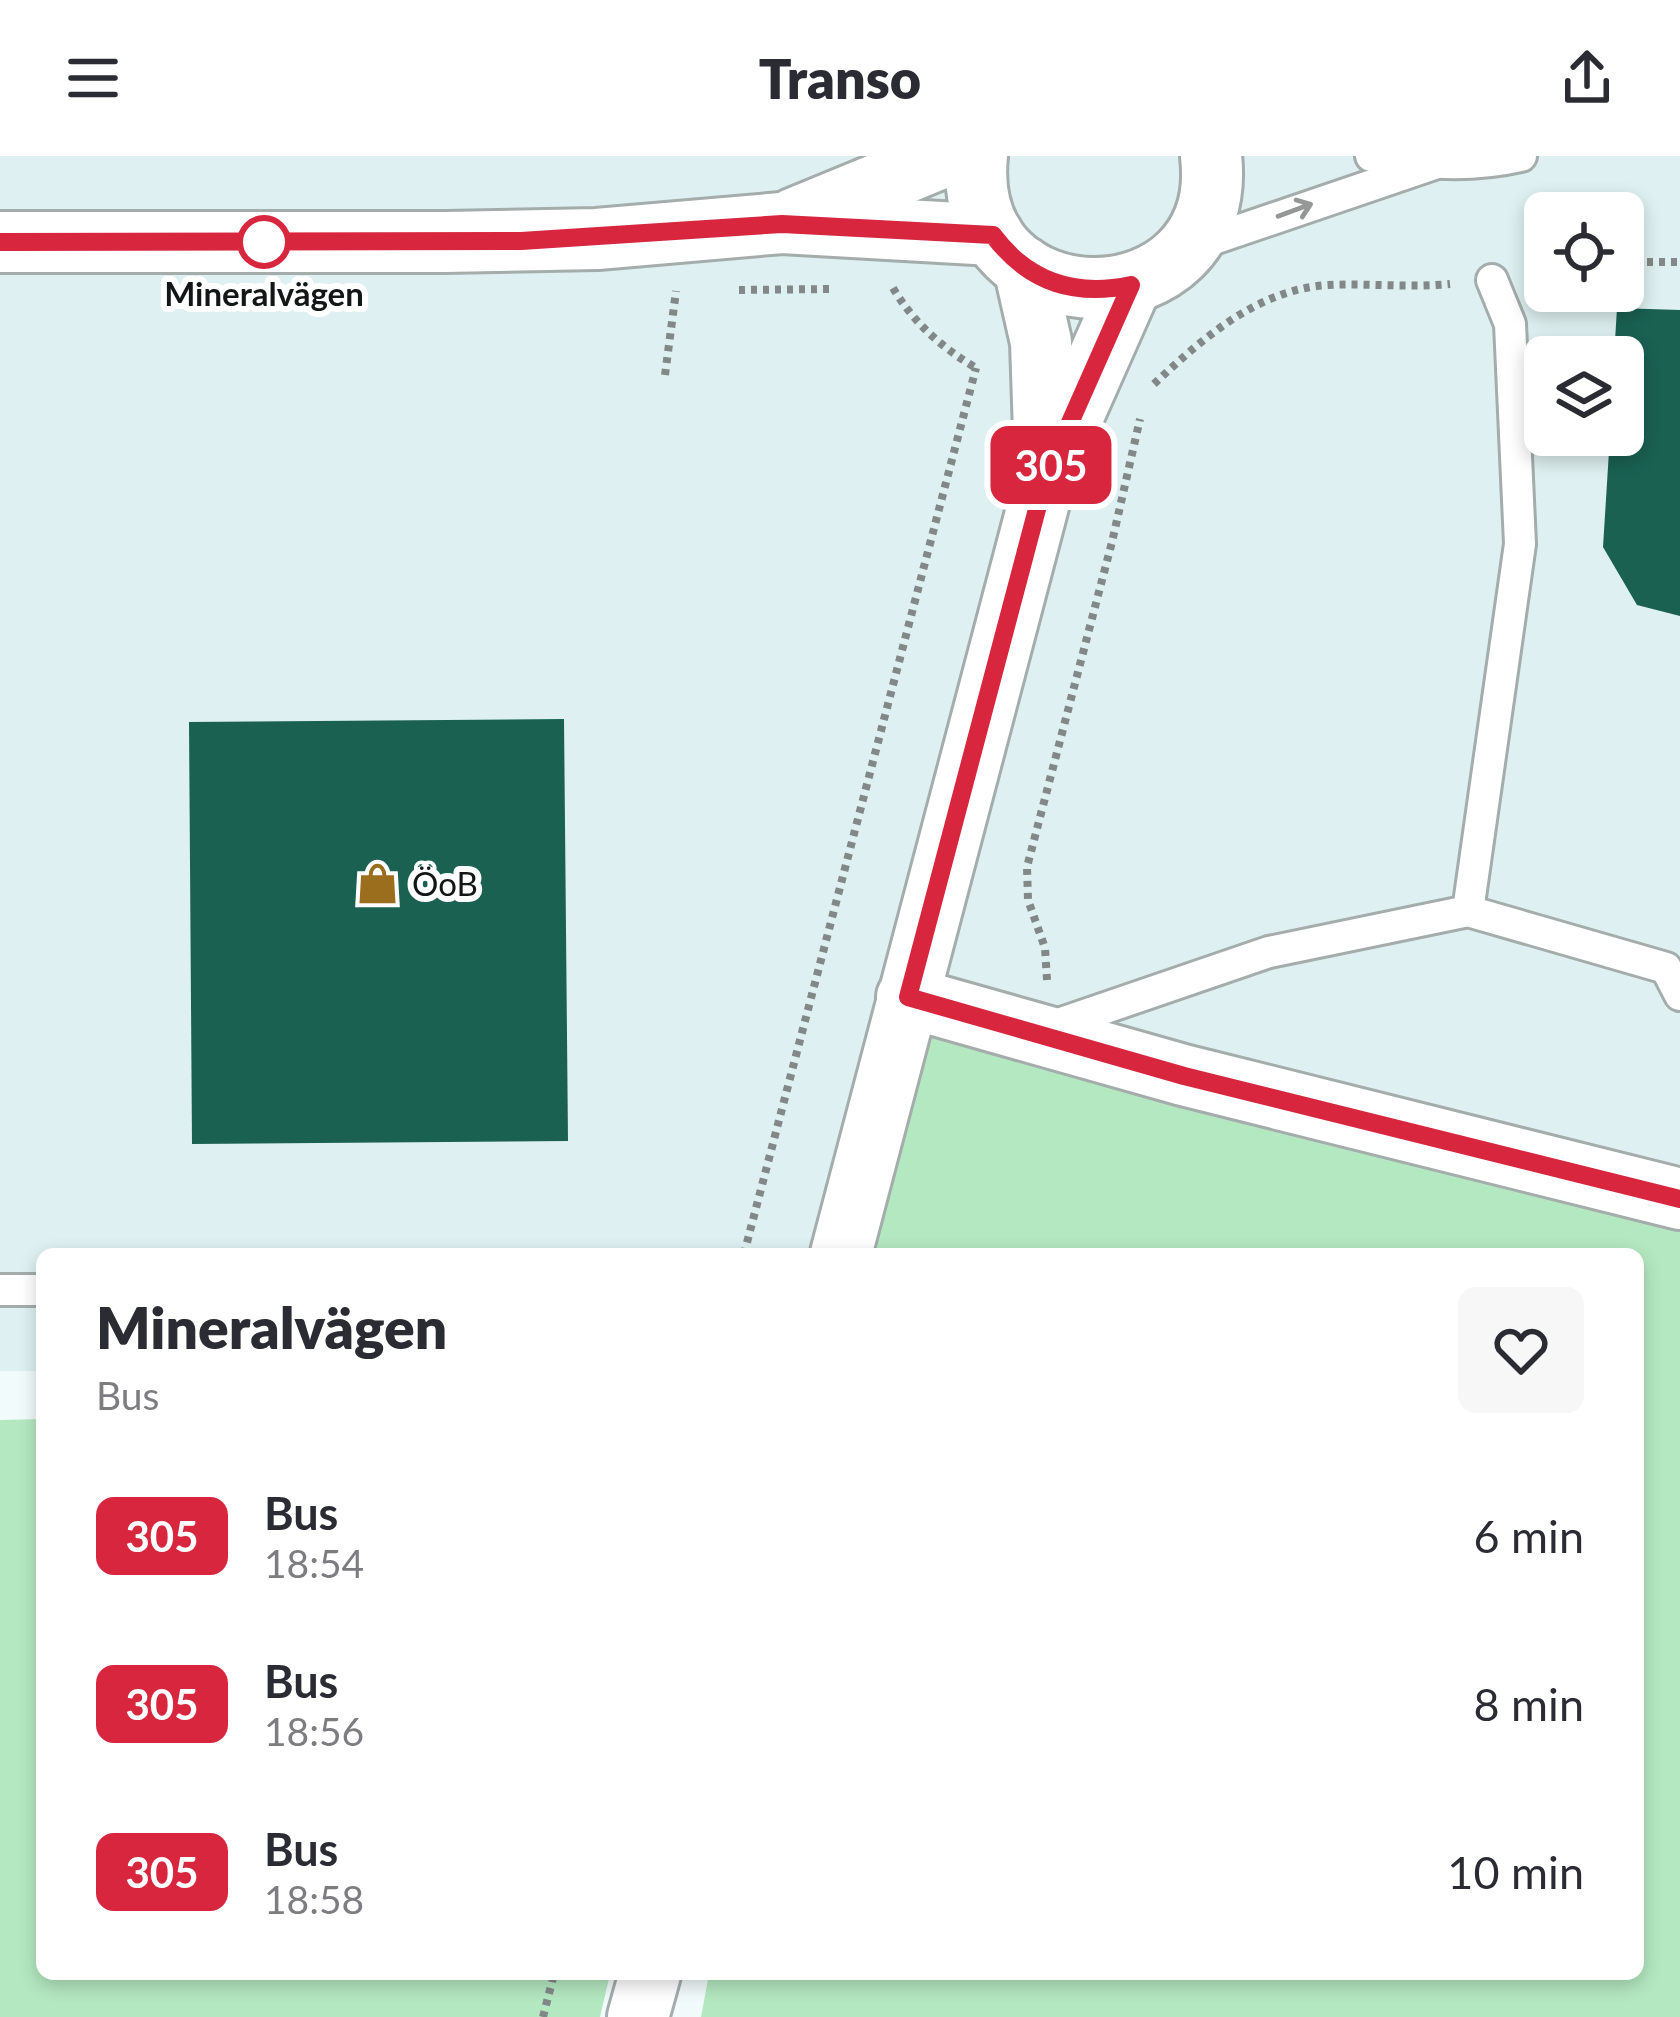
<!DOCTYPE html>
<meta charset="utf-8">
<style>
body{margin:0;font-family:Lato,sans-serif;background:#f7f7f7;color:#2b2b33;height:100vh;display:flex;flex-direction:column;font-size:45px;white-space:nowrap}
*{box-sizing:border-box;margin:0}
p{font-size:39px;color:#7c7c81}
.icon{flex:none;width:66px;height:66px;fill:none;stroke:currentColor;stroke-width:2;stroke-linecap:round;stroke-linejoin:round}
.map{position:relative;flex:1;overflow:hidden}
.details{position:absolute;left:36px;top:1092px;width:1608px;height:732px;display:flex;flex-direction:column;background:#fff;border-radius:18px;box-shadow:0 6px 18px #0003}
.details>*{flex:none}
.badge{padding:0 24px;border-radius:18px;font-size:42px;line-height:78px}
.fabs{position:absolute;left:1524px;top:36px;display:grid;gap:24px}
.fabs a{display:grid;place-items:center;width:120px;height:120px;border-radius:18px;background:#fff;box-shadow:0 6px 18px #0003;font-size:60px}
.map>.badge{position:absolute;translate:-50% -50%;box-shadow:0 0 0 6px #fff}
.round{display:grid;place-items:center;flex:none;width:126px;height:126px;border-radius:18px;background:#f7f7f7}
.headline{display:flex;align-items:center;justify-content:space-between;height:204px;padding:0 60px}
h1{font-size:57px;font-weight:800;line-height:90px}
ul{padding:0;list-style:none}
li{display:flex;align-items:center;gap:36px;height:168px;padding:0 60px}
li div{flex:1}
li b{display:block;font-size:45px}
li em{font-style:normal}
li .badge{min-width:132px;font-weight:700;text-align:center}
header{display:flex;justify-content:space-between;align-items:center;height:156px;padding:0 60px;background:#fff;font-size:54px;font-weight:800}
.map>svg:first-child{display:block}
.built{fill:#def0f1;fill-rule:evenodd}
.green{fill:#b4e8c0}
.building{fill:#1a6152}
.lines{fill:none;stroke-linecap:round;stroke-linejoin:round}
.service-casing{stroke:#a4acac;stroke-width:36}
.minor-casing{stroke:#a4acac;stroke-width:66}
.path{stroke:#828888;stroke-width:8;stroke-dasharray:6 6;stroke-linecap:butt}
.service{stroke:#fff;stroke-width:30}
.minor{stroke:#fff;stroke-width:60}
.oneway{stroke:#959696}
.line-casing{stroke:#fff;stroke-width:27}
.line{stroke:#d7263d;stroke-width:18}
.stop-dot{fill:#fff;stroke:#d7263d;stroke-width:6}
.labels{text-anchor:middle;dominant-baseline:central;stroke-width:12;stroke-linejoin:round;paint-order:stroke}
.stop-label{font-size:33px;font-weight:bold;fill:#131616;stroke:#fff}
.poi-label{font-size:33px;fill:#131616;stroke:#fff;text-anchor:start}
</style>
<header><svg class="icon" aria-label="menu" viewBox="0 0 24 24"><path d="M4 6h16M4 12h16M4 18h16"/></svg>Transo<svg class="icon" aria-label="share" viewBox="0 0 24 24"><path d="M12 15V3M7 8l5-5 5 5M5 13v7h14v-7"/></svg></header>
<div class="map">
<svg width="1680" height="1861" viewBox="0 0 1680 1861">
<rect width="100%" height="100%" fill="#f2fbfb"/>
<path class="built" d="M0,0H1680V1044L856,1098H42V1215H0ZM1545,57H1623V135H1545ZM1545,201H1623V279H1545Z"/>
<g class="green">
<path d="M923,855L1680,1044V1861H701L709,1818H1638V1098H856Z"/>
<path d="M42,1263V1818H610L600,1861H0V1264Z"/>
</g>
<g class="building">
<path d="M1617,152L1680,154V460L1637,449L1603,391L1610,279H1623V201H1614Z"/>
<path d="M564,563L568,985L192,988L189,566Z"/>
</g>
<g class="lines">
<defs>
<g id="service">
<path d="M1371,0C1422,7 1469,12 1521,0"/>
<path d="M1190,91L1434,8"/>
<path d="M1468,755L1666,812L1680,839"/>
<path d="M1044,873L1269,796L1468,755L1520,388L1510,168L1492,124"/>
<path d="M0,1134H42"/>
</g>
<g id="minor">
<path d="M977,0C959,177 1231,175 1211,0"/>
<path d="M793,63L946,0"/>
<path d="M0,86H445L597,83L782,67L993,79"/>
<path d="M1024,111L1041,186L1045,307"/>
<path d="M907,841L1183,919L1680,1043"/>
<path d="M841,1098L1045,323L1131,129"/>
<path d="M638,1861L650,1818"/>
</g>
</defs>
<use href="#service" class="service-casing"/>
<use href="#minor" class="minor-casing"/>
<g class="path">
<path d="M1623,106H1680"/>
<path d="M893,132C914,167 941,191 976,212"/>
<path d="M739,134L832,133"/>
<path d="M665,219L676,135"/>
<path d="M1154,228C1203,182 1258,133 1329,129C1369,127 1410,132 1450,128"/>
<path d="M1047,824L1045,792L1028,744L1027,711L1112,386L1140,263"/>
<path d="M744,1098L976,212"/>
<path d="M543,1861L554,1818"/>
</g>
<use href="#service" class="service"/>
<use href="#minor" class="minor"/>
</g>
<defs><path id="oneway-shaft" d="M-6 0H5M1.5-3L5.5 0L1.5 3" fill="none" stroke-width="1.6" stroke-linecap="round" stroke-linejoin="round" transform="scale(3)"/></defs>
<use class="oneway" href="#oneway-shaft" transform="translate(1295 54) rotate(-20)"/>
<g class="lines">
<defs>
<path id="line" d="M0,86L521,85L782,68L993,79C1028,126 1075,141 1131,129L1045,323L908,841L1184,920L1680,1043"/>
</defs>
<use href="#line" class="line-casing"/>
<use href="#line" class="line"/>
</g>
<defs>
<symbol id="shop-bare" viewBox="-9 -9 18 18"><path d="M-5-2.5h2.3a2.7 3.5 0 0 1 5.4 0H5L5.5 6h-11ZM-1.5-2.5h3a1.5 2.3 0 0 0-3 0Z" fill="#9a6e1c" stroke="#fff" stroke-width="2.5" paint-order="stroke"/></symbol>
</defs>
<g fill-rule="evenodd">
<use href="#shop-bare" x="348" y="698" width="59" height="59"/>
</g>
<circle class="stop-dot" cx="264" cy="86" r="24"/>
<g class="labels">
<g class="stop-label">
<text x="264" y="137">Mineralvägen</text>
</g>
<g class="poi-label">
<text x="412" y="727">ÖoB</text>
</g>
</g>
</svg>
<div class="fabs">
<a><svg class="icon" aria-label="locate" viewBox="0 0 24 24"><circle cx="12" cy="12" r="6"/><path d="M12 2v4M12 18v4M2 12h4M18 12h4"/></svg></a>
<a><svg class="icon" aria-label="layers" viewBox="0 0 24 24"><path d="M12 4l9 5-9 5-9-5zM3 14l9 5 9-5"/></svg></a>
</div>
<b class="badge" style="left:1051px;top:309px;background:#d7263d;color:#fff">305</b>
<section class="details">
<div class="headline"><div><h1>Mineralvägen</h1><p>Bus</p></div><a class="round"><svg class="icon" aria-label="heart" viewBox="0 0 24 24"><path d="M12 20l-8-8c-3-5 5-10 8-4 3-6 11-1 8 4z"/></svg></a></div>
<ul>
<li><span class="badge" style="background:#d7263d;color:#fff">305</span><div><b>Bus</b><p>18:54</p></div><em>6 min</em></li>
<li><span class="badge" style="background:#d7263d;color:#fff">305</span><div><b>Bus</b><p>18:56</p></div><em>8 min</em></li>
<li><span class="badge" style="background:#d7263d;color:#fff">305</span><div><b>Bus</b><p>18:58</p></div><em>10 min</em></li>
</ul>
</section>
</div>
